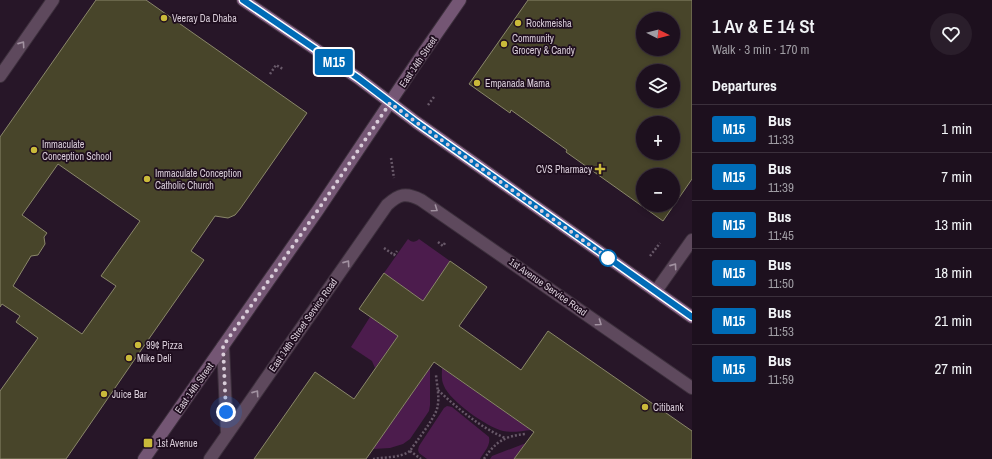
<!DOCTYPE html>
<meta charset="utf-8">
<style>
body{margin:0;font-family:"Archivo Narrow",sans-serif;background:#2a1e2b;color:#f1f3f6;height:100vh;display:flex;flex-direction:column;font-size:15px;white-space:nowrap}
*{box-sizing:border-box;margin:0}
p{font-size:13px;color:#a09da4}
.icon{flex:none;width:22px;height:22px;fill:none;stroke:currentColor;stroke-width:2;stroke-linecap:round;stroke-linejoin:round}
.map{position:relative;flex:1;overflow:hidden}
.drawer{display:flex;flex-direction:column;background:#1d101e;width:300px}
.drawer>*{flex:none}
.badge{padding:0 8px;border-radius:3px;font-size:14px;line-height:26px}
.needle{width:26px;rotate:96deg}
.fabs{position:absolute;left:636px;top:12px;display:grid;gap:8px}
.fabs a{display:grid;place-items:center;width:44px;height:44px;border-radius:50%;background:#1d101e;box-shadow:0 2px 6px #0003,0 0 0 1px #3b303c;font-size:20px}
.you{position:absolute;width:20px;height:20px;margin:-10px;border:3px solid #fff;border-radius:50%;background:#1a73e8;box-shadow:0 0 0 6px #1a73e833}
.map>.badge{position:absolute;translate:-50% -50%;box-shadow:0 0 0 2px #fff}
h2{padding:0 20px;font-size:15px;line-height:36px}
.round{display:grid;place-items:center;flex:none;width:42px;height:42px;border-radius:21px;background:#2a1e2b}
.overview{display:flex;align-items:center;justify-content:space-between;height:68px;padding:0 20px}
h1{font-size:19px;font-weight:600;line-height:30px}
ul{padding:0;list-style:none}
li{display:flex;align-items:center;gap:12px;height:48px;padding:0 20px;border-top:1px solid #3b303c}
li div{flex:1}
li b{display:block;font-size:15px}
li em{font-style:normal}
li .badge{min-width:44px;font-weight:700;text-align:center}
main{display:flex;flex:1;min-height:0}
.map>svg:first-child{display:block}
.green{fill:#4c1c4d}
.building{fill:#48452a;stroke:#8a876a;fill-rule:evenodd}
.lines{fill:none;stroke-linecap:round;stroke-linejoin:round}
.lane-casing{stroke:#3c2f3c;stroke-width:14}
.street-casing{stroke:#3c2f3c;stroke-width:14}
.secondary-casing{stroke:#3c2f3c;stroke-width:14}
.primary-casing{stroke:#3c2f3c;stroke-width:14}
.path{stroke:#685969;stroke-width:2.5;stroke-dasharray:2 2;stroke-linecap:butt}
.lane{stroke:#5e495d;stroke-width:12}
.street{stroke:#5e495d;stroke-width:12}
.secondary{stroke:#745674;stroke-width:12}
.primary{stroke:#8a648a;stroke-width:12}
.oneway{stroke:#a292a1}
.line-casing{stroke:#fff;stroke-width:9}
.line{stroke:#006cb7;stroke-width:6}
.walk{stroke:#d9cdd9;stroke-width:4;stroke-dasharray:0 7.2}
.poi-dot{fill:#caba3a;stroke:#1e0d1e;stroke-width:1.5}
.stop-dot{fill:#fff;stroke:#006cb7;stroke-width:2}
.labels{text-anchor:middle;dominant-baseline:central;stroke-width:3.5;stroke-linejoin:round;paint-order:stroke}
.poi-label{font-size:10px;fill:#d9cdd9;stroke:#1e0d1e;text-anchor:start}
.street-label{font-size:10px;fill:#d9cdd9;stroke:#1e0d1e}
</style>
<main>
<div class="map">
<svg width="692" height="459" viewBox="0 0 692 459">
<rect width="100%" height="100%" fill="#271628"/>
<g class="green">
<path d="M408,239C411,242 415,243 419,239L450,261L423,301L384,273Z"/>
<path d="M370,317L398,336L375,368L372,361L351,347Z"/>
<path d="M430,368V405L429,411L410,439L403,444L390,448L373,449Z"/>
<path d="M442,368L531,430C522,431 512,433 503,431C487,427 450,401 444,386C441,380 442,374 442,368Z"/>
<path d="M447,406L452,407L489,437C491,445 484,452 480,459H427L419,453L418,450L419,446L444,408Z"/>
<path d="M526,443L514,459H490L492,456Z"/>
</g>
<g class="building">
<path d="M96,0H146L307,113L240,209L235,215L228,218L215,216L191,251L204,260L146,343L66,459H0V391L38,338L16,322L20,316L2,304L0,307V137ZM58,164L140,221L101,276L116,286L82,334L13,286L31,256L38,255L45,244L44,237L47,233L22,215Z"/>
<path d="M528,0H692V179L663,221L566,152L567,150L511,110L510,113L469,84ZM643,19H673V49H643ZM643,71H673V101H643ZM643,123H673V153H643ZM643,175H673V205H643Z"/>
<path d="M450,261L487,287L459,326L521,370L548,331L692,431V459H514L534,432L434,362L366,459H254L315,372L354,399L398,336L359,309L384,273L423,301Z"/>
</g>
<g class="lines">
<defs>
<g id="lane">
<path d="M223,346L227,434"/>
<path d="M210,459L387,205C399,194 406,192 421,200L692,388"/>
</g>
<g id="street">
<path d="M0,76L53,0"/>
<path d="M656,291L692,240"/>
</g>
<path id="secondary" d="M144,459L318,210L417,62L460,0"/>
<path id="primary" d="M243,0L358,78L416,122L692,317"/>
</defs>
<use href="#lane" class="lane-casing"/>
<use href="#street" class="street-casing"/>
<use href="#secondary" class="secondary-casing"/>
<use href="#primary" class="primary-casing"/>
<g class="path">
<path d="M270,74L276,65L283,69"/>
<path d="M428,105L434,97"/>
<path d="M391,158L394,178"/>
<path d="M438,242L443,246L445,243"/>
<path d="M384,248L394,255L397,251"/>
<path d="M650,256L660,243"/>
<path d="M438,390C458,409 480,427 505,438"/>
<path d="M410,451L421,459"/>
<path d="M373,459C385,457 400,458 410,451C417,440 433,421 437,409C440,398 437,386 436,375"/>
<path d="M484,459C495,442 505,436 525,434"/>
</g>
<use href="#lane" class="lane"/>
<use href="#street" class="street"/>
<use href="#secondary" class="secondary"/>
<use href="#primary" class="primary"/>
</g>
<defs><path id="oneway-chevron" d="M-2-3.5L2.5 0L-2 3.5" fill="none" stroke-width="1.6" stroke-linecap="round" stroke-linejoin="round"/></defs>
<g class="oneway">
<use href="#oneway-chevron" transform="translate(22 44) rotate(-55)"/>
<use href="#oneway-chevron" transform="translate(435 209) rotate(35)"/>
<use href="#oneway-chevron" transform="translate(347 263) rotate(-55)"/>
<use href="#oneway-chevron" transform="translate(674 266) rotate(-55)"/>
<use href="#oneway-chevron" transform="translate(599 323) rotate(35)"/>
<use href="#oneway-chevron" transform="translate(256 393) rotate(-55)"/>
</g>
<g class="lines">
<defs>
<path id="line" d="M243,0L358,78L416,122L692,317"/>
</defs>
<use href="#line" class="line-casing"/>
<use href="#line" class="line"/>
<path class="walk" d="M226,412L223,346L318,210L390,103L416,122L608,258"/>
</g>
<g class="poi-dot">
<circle cx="164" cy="18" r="4"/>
<circle cx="518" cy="23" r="4"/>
<circle cx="504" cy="44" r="4"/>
<circle cx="477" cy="83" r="4"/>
<circle cx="34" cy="150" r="4"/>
<path d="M598 163h4v4h4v4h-4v4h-4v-4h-4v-4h4z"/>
<circle cx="147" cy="179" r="4"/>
<circle cx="138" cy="345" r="4"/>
<circle cx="129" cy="358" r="4"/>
<circle cx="104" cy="394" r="4"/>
<circle cx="645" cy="407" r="4"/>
<rect x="143" y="438" width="10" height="10" rx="2"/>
</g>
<circle class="stop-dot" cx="608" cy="258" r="8"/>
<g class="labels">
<g class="poi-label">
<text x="172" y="18">Veeray Da Dhaba</text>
<text x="526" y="23">Rockmeisha</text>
<text x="512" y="38">Community<tspan x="512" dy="12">Grocery &amp; Candy</tspan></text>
<text x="485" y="83">Empanada Mama</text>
<text x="42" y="144">Immaculate<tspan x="42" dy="12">Conception School</tspan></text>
<text x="592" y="169" text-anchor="end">CVS Pharmacy</text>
<text x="155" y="173">Immaculate Conception<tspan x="155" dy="12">Catholic Church</tspan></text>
<text x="146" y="345">99¢ Pizza</text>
<text x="137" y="358">Mike Deli</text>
<text x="112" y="394">Juice Bar</text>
<text x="653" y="407">Citibank</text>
<text x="157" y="443">1st Avenue</text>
</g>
<g class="street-label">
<text transform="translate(418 62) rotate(-56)">East 14th Street</text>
<text transform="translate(548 287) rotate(35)">1st Avenue Service Road</text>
<text transform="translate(303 325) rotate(-55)">East 14th Street Service Road</text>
<text transform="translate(194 388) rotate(-55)">East 14th Street</text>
</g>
</g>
</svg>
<div class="fabs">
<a><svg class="needle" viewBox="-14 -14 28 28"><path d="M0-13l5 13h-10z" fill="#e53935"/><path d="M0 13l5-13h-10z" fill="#a09da4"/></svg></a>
<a><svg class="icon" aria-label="layers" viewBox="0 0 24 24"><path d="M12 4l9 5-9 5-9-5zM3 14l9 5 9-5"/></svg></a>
<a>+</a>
<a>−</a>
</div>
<div class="you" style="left:226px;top:412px"></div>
<b class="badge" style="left:334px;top:62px;background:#006cb7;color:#fff">M15</b>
</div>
<section class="drawer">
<div class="overview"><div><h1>1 Av &amp; E 14 St</h1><p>Walk · 3 min · 170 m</p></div><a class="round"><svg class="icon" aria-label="heart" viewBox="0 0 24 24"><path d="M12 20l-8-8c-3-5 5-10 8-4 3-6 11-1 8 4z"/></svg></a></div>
<h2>Departures</h2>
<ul>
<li><span class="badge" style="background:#006cb7;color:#fff">M15</span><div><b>Bus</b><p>11:33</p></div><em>1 min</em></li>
<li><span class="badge" style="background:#006cb7;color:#fff">M15</span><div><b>Bus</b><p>11:39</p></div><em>7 min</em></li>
<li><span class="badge" style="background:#006cb7;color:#fff">M15</span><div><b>Bus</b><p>11:45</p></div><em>13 min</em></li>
<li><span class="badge" style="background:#006cb7;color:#fff">M15</span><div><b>Bus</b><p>11:50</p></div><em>18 min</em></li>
<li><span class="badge" style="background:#006cb7;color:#fff">M15</span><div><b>Bus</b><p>11:53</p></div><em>21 min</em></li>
<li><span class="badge" style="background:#006cb7;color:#fff">M15</span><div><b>Bus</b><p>11:59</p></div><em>27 min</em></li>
</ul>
</section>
</main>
